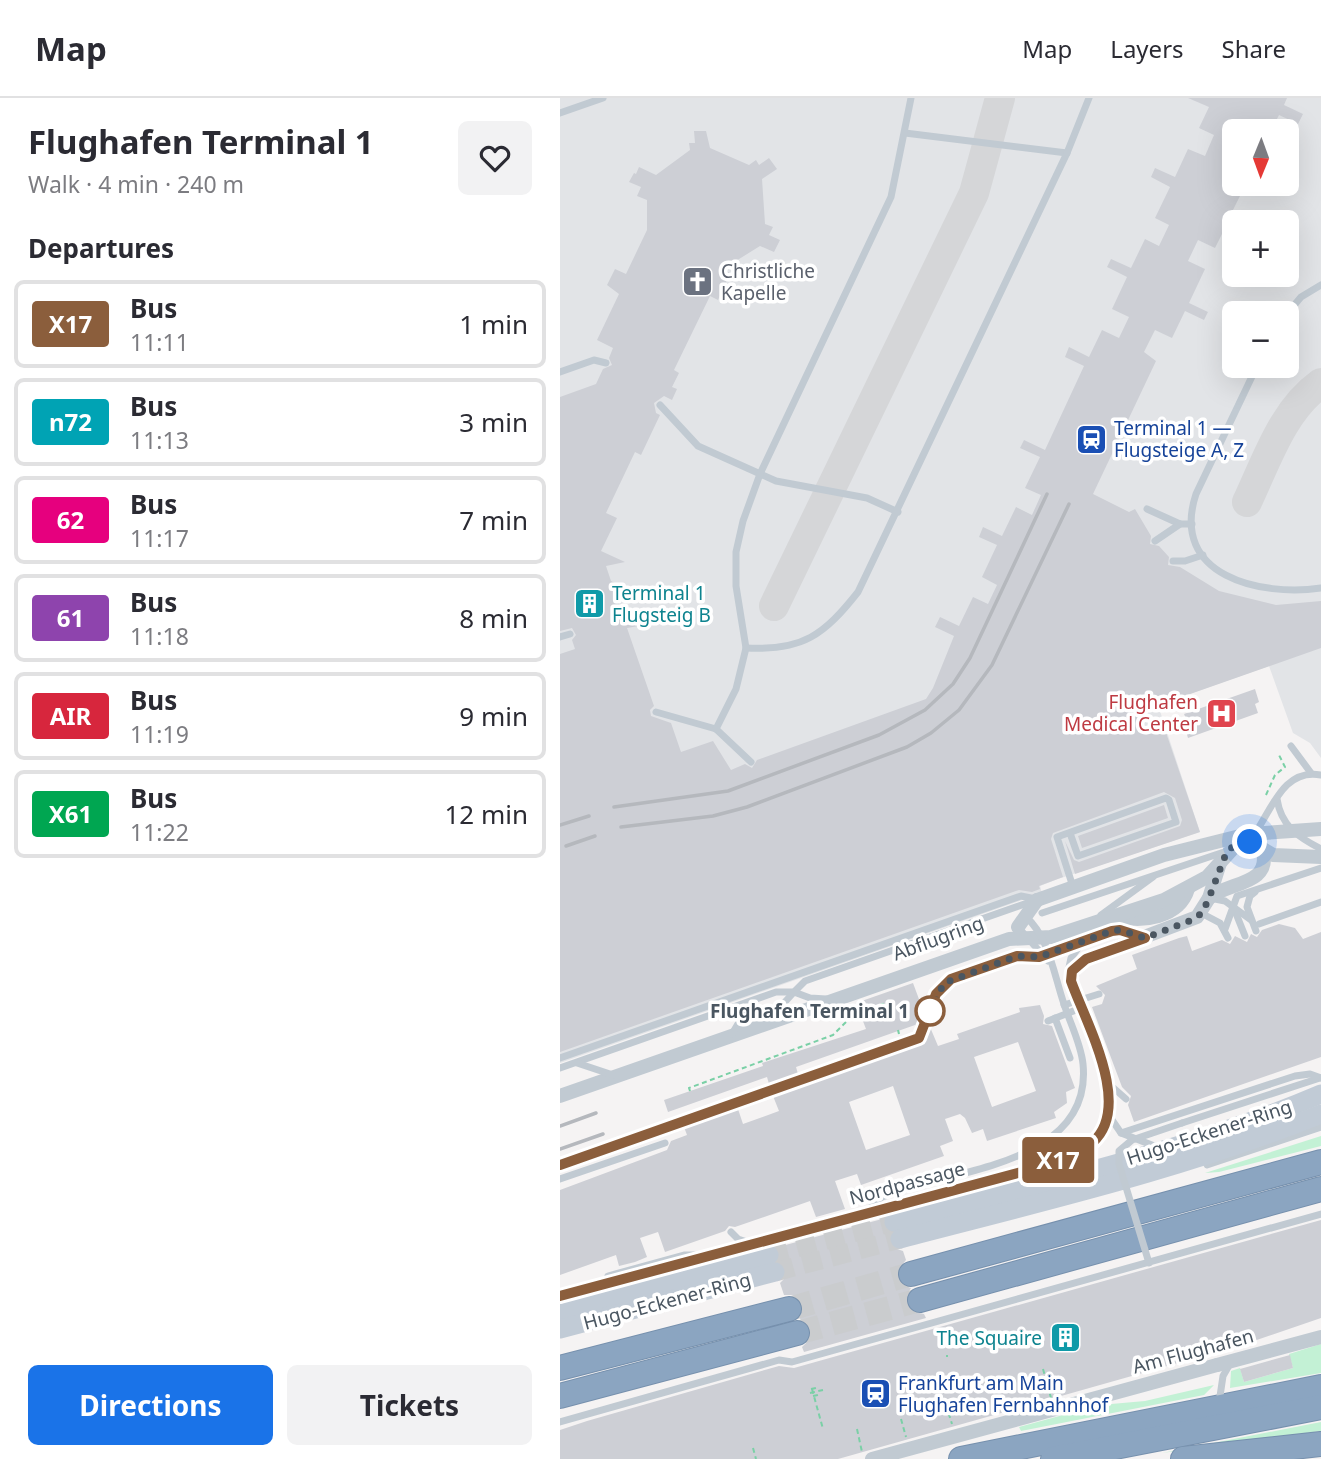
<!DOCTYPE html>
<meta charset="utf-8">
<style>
body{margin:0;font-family:"Noto Sans",sans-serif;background:#f2f2f3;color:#2b2b33;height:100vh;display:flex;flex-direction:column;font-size:26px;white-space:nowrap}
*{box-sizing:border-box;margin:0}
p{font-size:23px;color:#7c7c81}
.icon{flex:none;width:38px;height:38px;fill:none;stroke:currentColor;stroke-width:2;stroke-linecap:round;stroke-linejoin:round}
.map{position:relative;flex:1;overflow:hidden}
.sheet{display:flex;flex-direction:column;background:#fff;width:560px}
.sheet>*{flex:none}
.badge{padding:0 14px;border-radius:5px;font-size:24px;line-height:46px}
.needle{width:46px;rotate:181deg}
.fabs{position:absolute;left:662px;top:21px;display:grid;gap:14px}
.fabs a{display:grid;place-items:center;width:77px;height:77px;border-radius:10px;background:#fff;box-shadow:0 7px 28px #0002;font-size:35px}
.you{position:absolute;width:35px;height:35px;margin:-18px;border:5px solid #fff;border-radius:50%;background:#1a73e8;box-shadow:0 0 0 10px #1a73e833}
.map>.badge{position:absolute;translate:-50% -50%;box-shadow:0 0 0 4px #fff}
h2{padding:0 28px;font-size:26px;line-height:63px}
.round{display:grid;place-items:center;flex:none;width:74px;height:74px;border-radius:10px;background:#f2f2f3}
.summary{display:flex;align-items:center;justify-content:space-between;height:119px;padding:0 28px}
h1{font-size:33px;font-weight:700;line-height:52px}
.primary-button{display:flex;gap:14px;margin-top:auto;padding:14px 28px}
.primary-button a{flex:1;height:80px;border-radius:10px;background:#1a73e8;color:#fff;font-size:28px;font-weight:700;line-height:80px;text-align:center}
.primary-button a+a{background:#f2f2f3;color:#2b2b33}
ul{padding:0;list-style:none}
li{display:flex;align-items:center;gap:21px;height:88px;margin:0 14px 10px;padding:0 14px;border:4px solid #e1e1e2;border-radius:10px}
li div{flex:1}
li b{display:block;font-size:26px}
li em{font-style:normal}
li .badge{min-width:77px;font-weight:700;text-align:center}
header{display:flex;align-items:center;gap:42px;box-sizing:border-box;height:98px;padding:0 35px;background:#fff;border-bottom:2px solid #e1e1e2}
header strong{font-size:33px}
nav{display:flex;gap:38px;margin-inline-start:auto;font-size:24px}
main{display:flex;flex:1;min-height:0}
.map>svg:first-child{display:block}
.airport{fill:#e2e4e7;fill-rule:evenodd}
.green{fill:#c3f1d5}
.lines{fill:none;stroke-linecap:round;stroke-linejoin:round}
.taxiway{stroke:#d5d6d8;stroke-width:30}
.building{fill:#cdcfd5;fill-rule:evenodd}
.secondary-tunnel{stroke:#caccce;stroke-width:19;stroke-dasharray:19 10;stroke-linecap:butt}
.highway-tunnel{stroke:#caccce;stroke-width:24;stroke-dasharray:24 12;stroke-linecap:butt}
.highway-casing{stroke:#7690ad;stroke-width:26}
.path{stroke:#7ad0a6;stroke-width:2;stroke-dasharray:5 3.5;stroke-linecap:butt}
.lane{stroke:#c1cad2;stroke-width:7}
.street{stroke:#c1cad2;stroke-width:14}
.secondary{stroke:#c1cbd6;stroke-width:19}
.highway{stroke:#8ba5c1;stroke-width:24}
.rail{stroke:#b5b8bd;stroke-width:3.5}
.lane-bridge{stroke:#c1cad2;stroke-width:7}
.street-bridge{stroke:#c1cad2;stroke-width:14}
.line-casing{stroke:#fff;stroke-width:16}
.line{stroke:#8b5e3c;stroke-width:10}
.walk{stroke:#4a5661;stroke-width:7;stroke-dasharray:0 12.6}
.stop-dot{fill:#fff;stroke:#8b5e3c;stroke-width:3.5}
.labels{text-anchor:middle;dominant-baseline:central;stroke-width:7;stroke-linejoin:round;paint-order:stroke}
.worship-label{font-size:19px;fill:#5b616d;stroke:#fff;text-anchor:start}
.transit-label{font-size:19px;fill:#164399;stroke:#fff;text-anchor:start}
.culture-label{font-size:19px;fill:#0d838f;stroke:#fff;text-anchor:start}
.health-label{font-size:19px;fill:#be3a42;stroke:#fff;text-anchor:end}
.street-label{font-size:19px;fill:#4a5661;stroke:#fff}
.stop-label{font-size:19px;font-weight:bold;fill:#4a5661;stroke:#fff;text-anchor:end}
</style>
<header>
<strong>Map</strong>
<nav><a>Map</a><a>Layers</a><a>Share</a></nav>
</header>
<main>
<section class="sheet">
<div class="summary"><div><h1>Flughafen Terminal 1</h1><p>Walk · 4 min · 240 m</p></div><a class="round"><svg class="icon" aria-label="heart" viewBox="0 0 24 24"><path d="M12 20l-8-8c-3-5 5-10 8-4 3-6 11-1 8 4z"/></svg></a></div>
<h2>Departures</h2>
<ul>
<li><span class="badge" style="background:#8b5e3c;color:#fff">X17</span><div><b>Bus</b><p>11:11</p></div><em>1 min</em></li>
<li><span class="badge" style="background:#00a3b4;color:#fff">n72</span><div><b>Bus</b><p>11:13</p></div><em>3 min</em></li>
<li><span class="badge" style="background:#e6007e;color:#fff">62</span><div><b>Bus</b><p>11:17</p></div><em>7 min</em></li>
<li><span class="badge" style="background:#8e44ad;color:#fff">61</span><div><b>Bus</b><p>11:18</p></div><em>8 min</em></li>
<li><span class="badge" style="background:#d7263d;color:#fff">AIR</span><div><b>Bus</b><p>11:19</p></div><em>9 min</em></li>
<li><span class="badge" style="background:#00a651;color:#fff">X61</span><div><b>Bus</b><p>11:22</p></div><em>12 min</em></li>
</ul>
<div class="primary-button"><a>Directions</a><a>Tickets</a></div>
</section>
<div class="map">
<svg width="761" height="1361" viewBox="0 0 761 1361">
<rect width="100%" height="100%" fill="#f5f3f3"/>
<path class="airport" d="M0,0H761V660L750,645L733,635L709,568L598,607L640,734L498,781L480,788L482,795L0,965ZM674,33H726V86H674ZM674,124H726V177H674ZM674,215H726V268H674Z"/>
<g class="green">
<path d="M761,1038V1048L659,1074L645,1075Z"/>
<path d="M761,1246V1275L670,1290L671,1273L680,1270L684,1284L733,1270L729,1256Z"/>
<path d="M654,1287L644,1297L461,1333L459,1329L540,1307L585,1303Z"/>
<path d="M761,1324V1333L602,1355Z"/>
</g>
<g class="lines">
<g class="taxiway">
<path d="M687,404C707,362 722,313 761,285"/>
<path d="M214,508L414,95L440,0"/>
</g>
</g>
<g class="building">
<path d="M628,0H727L724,7L743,16L738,26L719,17L711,33H674L671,72L674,74V86H686L672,114L693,124H668L655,150L638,142L628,163L645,171L629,205L648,214L644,222L625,213L612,240L595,232L584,254L596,263L533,396L569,414L575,411L591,438L590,446L599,448L609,459L608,467L620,469L659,493L716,507L761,503V550L579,614L585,629L602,623L640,734L515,776L505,743L514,762L519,764L620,728L622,722L615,700L604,694L493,735L491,741L503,779L479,788L480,791L472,794L459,792L0,954V556L15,551L12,542L16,537L12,530L0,533V299L36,286L43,271L52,267L49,260L53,250L37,242L59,196L47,187L55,171L66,176L87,132V102L77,98L81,89L69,84L74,75L76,76L79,69L96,77L130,52L129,45H135L134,33H146L150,50L189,67L196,62L199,67L209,60L217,71L202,81L205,126L213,129L209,137L220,142L214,154L200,148L163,171L170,175L158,202L150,198L114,272L119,275L112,289L117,291L112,302L104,298L94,305L96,315L100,317L81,357L75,354L46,415L57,420L41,453L65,464L46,468L51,483L72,494L58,502L62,514L84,527L67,530L94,608L90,612L91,618L111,625L121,654L153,643L171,672L185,666L192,670L197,662L366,601L373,590L394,538L375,529L380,519L399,528L413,499L428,506L437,487L422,479L437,447L419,439L423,429L442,438L456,409L472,417L481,397L465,390L480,359L460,350L464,342L485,352L524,268L505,259L509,249L529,259L542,232L559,240L569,219L552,211L567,179L547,169L551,161L571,170L585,141L599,148L609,127L595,120L610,89L591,79L595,70L615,79L628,51L645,58L654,37L639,30L649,9Z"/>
<path d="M695,591L699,604L695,606L698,615L628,640L624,626L628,625L624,616Z"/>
<path d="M604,707L608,720L522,750L518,738Z"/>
<path d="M719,826L735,830L743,841L761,834V959L574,1024L568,1007L571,998L562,989L532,909L542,906L545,897L536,888L577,871L572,857L619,840L627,838L632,853L662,842L670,846L675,838L687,844L691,836L697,839L702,832Z"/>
<path d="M353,885L363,912L356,930L355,927L236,969L238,976L209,986L207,979L108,1014L104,1002L203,968L202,965L306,931L296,905Z"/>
<path d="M480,907L484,918L483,926L492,928L515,990L506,994L507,1005L494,1014L496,1020L427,1043L423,1031L412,1035L405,1020L400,1016L385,1021L393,1043L380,1048L384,1058L301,1087L297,1076L275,1083L285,1111L256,1119L250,1103L175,1129L169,1128L165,1133L105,1154L98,1134L80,1140L87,1159L75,1164L59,1168L56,1157L0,1177V1092L107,1052L111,1043L127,1037L124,1029L178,1011L183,1026L219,1013L213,998L361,946L370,929L378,948L399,941L397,936L460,914L459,910ZM458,944L476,993L432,1009L414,959ZM333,988L350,1037L306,1052L289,1004Z"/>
<path d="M322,1121V1128L330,1135L331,1149L343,1153L346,1162L337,1173L340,1186L351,1190L346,1198V1207L350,1213L364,1216L366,1220L244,1254L242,1249L251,1240V1232L240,1221L243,1208L240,1201L232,1197H224L220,1185L227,1178V1172L219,1163L218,1149Z"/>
<path d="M761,1122V1220L685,1246L278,1361H0V1332L27,1323L219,1268L234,1270Z"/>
<path d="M730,1257L733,1270L684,1284L680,1271Z"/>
</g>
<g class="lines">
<g class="secondary-tunnel">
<path d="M209,1157L334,1124"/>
<path d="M215,1174L340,1141"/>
</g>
<g class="highway-tunnel">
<path d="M229,1211L351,1176"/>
<path d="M237,1235L360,1202"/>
</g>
<defs>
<g id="highway">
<path d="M351,1176L761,1064"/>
<path d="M360,1202L761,1091"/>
<path d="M0,1270L229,1211"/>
<path d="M0,1298L237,1235"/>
<path d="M401,1361L761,1289"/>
<path d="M493,1361L761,1309"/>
<path d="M623,1361L761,1346"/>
</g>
</defs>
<use href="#highway" class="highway-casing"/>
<g class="path">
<path d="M706,697L715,677L725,669L719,657"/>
<path d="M338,932L339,936"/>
<path d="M130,993L129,990L273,937L292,918L328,904L332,916"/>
<path d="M386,1258H388"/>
<path d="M483,1271L491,1300"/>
<path d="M251,1291L256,1290"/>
<path d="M252,1291L263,1331"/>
<path d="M250,1295L263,1292"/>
<path d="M253,1298L258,1297"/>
<path d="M386,1307L392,1326"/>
<path d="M348,1310L347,1306L353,1304"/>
<path d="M341,1321L346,1339"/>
<path d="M297,1331L302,1354"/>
<path d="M193,1350L196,1361"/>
</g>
<g class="lane">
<path d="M0,15L43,0"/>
<path d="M345,35L507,55"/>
<path d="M726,217L741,199L761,187"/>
<path d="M697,268L636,396C609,478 701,499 761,490"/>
<path d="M0,274L34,262L46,265"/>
<path d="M100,307L138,348L216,383L307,400L338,414"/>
<path d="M587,411L620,426H632"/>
<path d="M595,443L620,426"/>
<path d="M613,463H625L643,457"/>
<path d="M0,539L10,536"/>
<path d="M186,550C243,553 264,537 298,494L507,55L529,0"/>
<path d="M96,614L156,631L191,664"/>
<path d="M156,631L176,591L186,550L176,488V454L183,423L200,376L331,99L351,0"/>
<path d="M731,648L751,675"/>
<path d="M717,701C721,728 738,739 761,751"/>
<path d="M696,734C713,708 725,670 761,677"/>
<path d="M510,735L518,758L616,724L609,702L606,700L497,739L513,789"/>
<path d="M695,794L690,798L687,809L696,833"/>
<path d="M650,800L665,803L691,822"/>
<path d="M673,808L685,838"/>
<path d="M482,815L667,753"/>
<path d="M641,815L660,825L668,840"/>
<path d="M541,817L593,779"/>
<path d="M699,826L761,804"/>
<path d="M665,831L677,798L761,770"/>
<path d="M508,874L511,860L522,845"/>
<path d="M495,920L510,960"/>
<path d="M488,923L521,910"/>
<path d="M0,960L461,798L476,801"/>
<path d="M0,970L216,894H234L245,883L473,803"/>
<path d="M549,986L566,1001"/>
<path d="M550,1019L561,1035L597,1049"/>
<path d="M622,1025L760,980"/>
<path d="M561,1035L735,978L750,976L761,980"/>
<path d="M0,1067L359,940L376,896L391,881L457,858L479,859L552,833L560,832L582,839"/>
<path d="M647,1067L761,1029"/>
<path d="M0,1081L105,1045"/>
<path d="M306,1114L322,1099L360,1087"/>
<path d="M171,1134L178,1141L190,1145"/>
<path d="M48,1178L124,1157H134"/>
<path d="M659,1305L663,1278L671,1264"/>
<path d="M0,1324L219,1262L232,1264L761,1116"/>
</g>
<g class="street">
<path d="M649,800C668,784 711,787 703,754"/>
<path d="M477,802L604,757L684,737"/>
<path d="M556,818C582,825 619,820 628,791"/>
<path d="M0,998L449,841L491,839L604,802L647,779L677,746L693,745L713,757L761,759"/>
<path d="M0,1198L469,1072C492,1065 520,1058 537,1040C570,1005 525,922 511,883L514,870L526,861L637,819L649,800L660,765"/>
<path d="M312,1361L657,1267"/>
</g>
<g class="secondary">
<path d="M334,1124C477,1086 625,1054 761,996"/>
<path d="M340,1141C481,1104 625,1071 761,1016"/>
<path d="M0,1213L209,1157"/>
<path d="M0,1231L215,1174"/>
</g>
<use href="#highway" class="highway"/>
<g class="rail">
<path d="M54,709L168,693L319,637L365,612L393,586L410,560L487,396"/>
<path d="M0,727L29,718"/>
<path d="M61,729L153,718L187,709L347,649L371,635L399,612L432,567L509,406"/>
<path d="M6,748L35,738"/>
<path d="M0,1028L36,1015"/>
<path d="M0,1051L43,1036"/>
</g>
<g class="lane-bridge">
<path d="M458,829L488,863"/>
<path d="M504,907L539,896"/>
<path d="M214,916L234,894L250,900L266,901"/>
<path d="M172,936L191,904"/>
<path d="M17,965L53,977"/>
<path d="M360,1087C422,1069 532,1055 523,966C521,946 510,925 504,906C494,877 489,839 466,819"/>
<path d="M589,1165L559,1066V1053L572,1042L622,1025"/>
</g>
<g class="street-bridge">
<path d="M689,736L761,731"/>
<path d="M458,829L477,802"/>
<path d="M657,1267L761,1239"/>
</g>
</g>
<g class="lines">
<defs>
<path id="line" d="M0,1067L359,940L376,896L391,881L457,858L479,859L552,833L560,832L585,840L526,861L512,873L511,883C526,925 573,1008 533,1044C516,1059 491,1065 469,1072L0,1198"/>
</defs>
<use href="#line" class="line-casing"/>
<use href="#line" class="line"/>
<path class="walk" d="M370,913L384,885L457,858L479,859L552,833L560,832L585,840L632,822L642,815L649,800L667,753L677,746L690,744"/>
</g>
<defs>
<symbol id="church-square" viewBox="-11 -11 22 22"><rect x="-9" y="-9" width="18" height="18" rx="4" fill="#6b7280" stroke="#fff"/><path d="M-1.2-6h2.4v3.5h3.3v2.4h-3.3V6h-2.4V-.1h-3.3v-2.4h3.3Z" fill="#fff"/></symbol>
<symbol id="station-square" viewBox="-11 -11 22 22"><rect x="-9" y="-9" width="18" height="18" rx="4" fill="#1a4fb4" stroke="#fff"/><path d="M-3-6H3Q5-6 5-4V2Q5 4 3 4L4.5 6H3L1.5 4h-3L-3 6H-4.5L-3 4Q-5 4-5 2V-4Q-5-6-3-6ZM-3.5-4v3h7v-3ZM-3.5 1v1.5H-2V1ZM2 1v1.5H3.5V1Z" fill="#fff"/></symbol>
<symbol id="building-square" viewBox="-11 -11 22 22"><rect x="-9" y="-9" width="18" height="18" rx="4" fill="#0f9aa8" stroke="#fff"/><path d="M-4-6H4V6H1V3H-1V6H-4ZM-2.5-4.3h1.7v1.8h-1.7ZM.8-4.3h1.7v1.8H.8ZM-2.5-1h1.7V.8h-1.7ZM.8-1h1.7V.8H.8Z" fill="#fff"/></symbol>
<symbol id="hospital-square" viewBox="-11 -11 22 22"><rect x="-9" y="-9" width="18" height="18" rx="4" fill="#e0444e" stroke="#fff"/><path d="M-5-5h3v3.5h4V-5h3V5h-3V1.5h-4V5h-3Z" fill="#fff"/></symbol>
</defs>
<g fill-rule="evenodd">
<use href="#church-square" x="120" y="166" width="35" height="35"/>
<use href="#station-square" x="514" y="324" width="35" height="35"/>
<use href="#building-square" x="12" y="488" width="35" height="35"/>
<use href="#hospital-square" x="644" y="598" width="35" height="35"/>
<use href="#building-square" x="488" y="1222" width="35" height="35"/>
<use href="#station-square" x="298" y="1278" width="35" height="35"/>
</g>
<circle class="stop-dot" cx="370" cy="913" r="14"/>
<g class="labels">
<g class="worship-label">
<text x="161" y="173">Christliche<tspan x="161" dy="22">Kapelle</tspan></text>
</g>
<g class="transit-label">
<text x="554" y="330">Terminal 1 —<tspan x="554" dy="22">Flugsteige A, Z</tspan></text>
<text x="338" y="1285">Frankfurt am Main<tspan x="338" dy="22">Flughafen Fernbahnhof</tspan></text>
</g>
<g class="culture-label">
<text x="52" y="495">Terminal 1<tspan x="52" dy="22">Flugsteig B</tspan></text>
<text x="482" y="1240" text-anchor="end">The Squaire</text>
</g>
<g class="health-label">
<text x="638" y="604">Flughafen<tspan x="638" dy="22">Medical Center</tspan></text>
</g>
<g class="street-label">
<text transform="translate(378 840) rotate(-20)">Abflugring</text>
<text transform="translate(649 1034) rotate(-18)">Hugo-Eckener-Ring</text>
<text transform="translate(347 1085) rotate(-15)">Nordpassage</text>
<text transform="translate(107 1203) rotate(-15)">Hugo-Eckener-Ring</text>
<text transform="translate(633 1253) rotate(-15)">Am Flughafen</text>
</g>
<g class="stop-label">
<text x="349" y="913">Flughafen Terminal 1</text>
</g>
</g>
</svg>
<div class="fabs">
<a><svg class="needle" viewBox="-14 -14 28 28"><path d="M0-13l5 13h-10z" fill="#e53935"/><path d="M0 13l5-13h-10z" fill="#7c7c81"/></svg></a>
<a>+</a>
<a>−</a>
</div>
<div class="you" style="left:690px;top:744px"></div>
<b class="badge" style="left:498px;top:1062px;background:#8b5e3c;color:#fff">X17</b>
</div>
</main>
